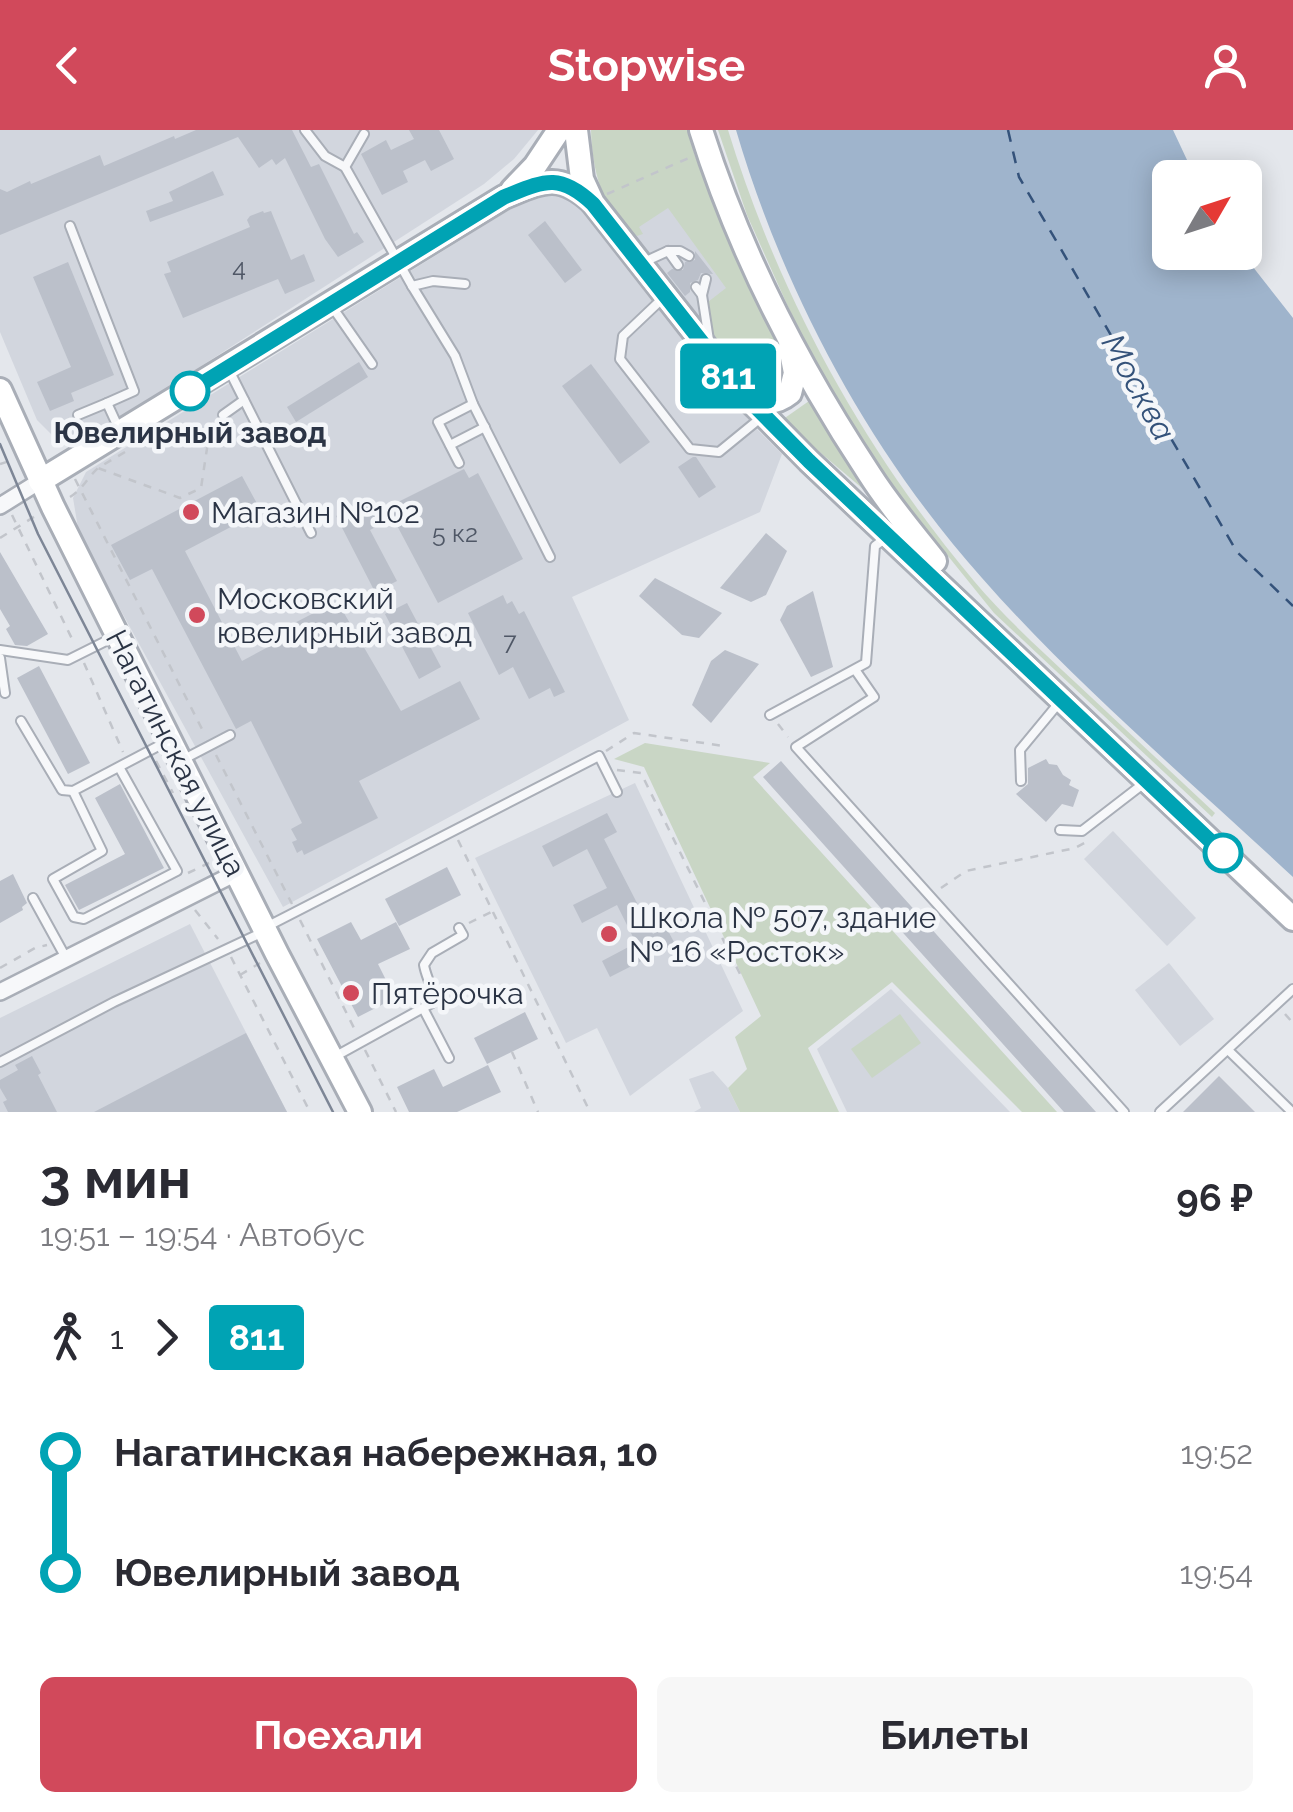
<!DOCTYPE html>
<html lang="ru">
<meta charset="utf-8">
<style>
body{margin:0;font-family:Raleway,sans-serif;background:#f7f7f7;color:#2b2b33;height:100vh;display:flex;flex-direction:column;font-size:38px;white-space:nowrap}
*{box-sizing:border-box;margin:0}
p{font-size:32px;color:#7c7c81}
.icon{flex:none;width:55px;height:55px;fill:none;stroke:currentColor;stroke-width:2;stroke-linecap:round;stroke-linejoin:round}
.map{position:relative;height:982px;overflow:hidden}
.drawer{display:flex;flex-direction:column;background:#fff;flex:1}
.drawer>*{flex:none}
.badge{padding:0 20px;border-radius:8px;font-size:35px;line-height:65px}
.needle{width:65px;rotate:51deg}
.buttons{position:absolute;left:1152px;top:30px;display:grid;gap:20px}
.buttons a{display:grid;place-items:center;width:110px;height:110px;border-radius:15px;background:#fff;box-shadow:0 5px 25px #0003;font-size:50px}
.map>.badge{position:absolute;translate:-50% -50%;box-shadow:0 0 0 5px #fff}
.legs{display:flex;align-items:center;gap:15px;height:110px;padding:0 40px;font-size:32px}
.legs p{margin-inline-start:auto}
.head{display:flex;align-items:center;justify-content:space-between;height:170px;padding:0 40px}
h1{font-size:55px;font-weight:700;line-height:75px}
.action{display:flex;gap:20px;margin-top:auto;padding:20px 40px}
.action a{flex:1;height:115px;border-radius:15px;background:#d1495b;color:#fff;font-size:40px;font-weight:700;line-height:115px;text-align:center}
.action a+a{background:#f7f7f7;color:#2b2b33}
ul{padding:0 40px;list-style:none}
li{display:flex;align-items:center;gap:35px;height:120px;font-size:38px}
li i{display:grid;place-items:center;width:15px;height:100%;margin:0 12px;background:currentColor}
li i::after{content:'';width:25px;height:25px;margin:-12px;border:8px solid;border-radius:50%;background:#fff}
li p{margin-inline-start:auto}
li:first-child i{background:linear-gradient(#0000 50%,currentColor 0)}
li:last-child i{background:linear-gradient(currentColor 50%,#0000 0)}
header{display:flex;justify-content:space-between;align-items:center;height:130px;padding:0 40px;background:#d1495b;color:#fff;font-size:45px;font-weight:700}
.map>svg:first-child{display:block}
.built{fill:#d2d6de}
.green{fill:#c9d6c5}
.water{fill:#9fb4cc}
.lines{fill:none;stroke-linecap:round;stroke-linejoin:round}
.ferry{stroke:#34527a;stroke-width:2.5;stroke-dasharray:12 10;stroke-linecap:butt}
.building{fill:#bbc0ca}
.lane-casing{stroke:#a9aeb7;stroke-width:12}
.street-casing{stroke:#a9aeb7;stroke-width:20}
.secondary-casing{stroke:#a9aeb7;stroke-width:28}
.path{stroke:#c2c5cb;stroke-width:2.5;stroke-dasharray:8 8;stroke-linecap:butt}
.lane{stroke:#f7f8fa;stroke-width:8}
.street{stroke:#f7f8fa;stroke-width:15}
.secondary{stroke:#fff;stroke-width:22}
.tram{stroke:#7d8696;stroke-width:2.5}
.line-1-casing{stroke:#fff;stroke-width:22}
.line-1{stroke:#00a3b4;stroke-width:15}
.stop-1-dot{fill:#fff;stroke:#00a3b4;stroke-width:5}
.poi-dot{fill:#d1495b;stroke:#f4f6f9;stroke-width:4}
.labels{text-anchor:middle;dominant-baseline:central;stroke-width:9;stroke-linejoin:round;paint-order:stroke}
.number-label{font-size:25px;fill:#4f5766}
.stop-label{font-size:30px;font-weight:bold;fill:#2b3445;stroke:#f4f6f9}
.poi-label{font-size:30px;fill:#2b3445;stroke:#f4f6f9;text-anchor:start}
.street-label{font-size:30px;fill:#2b3445;stroke:#f4f6f9}
.water-label{font-size:32px;font-style:italic;fill:#34527a;stroke:#f4f6f9}
</style>
<header><svg class="icon" aria-label="back" viewBox="0 0 24 24"><path d="M15 5l-7 7 7 7"/></svg>Stopwise<svg class="icon" aria-label="person" viewBox="0 0 24 24"><circle cx="12" cy="8" r="4"/><path d="M4 21q1-7 8-7t8 7"/></svg></header>
<div class="map">
<svg width="1293" height="982" viewBox="0 0 1293 982">
<rect width="100%" height="100%" fill="#e4e7ec"/>
<g class="built">
<path d="M0,0H538L514,29L484,54L80,314L52,305L37,290L0,202Z"/>
<path d="M547,63L569,68L586,85L750,292L782,324L760,382L572,467L629,590L283,777L79,404L73,368L86,342L522,72Z"/>
<path d="M664,69L732,162L696,190L625,99Z"/>
<path d="M635,653L743,881L630,966L597,898L566,913L475,728Z"/>
<path d="M1113,701L1196,788L1167,816L1084,729Z"/>
<path d="M190,794L287,982H0V888Z"/>
<path d="M1169,833L1214,889L1180,916L1135,860Z"/>
<path d="M891,859L1010,982H847L817,919Z"/>
<path d="M713,941L728,958L740,982H694L701,978L689,949Z"/>
</g>
<g class="green">
<path d="M591,0H688L695,26L786,227L785,243L777,257C735,266 708,208 708,172L726,158L668,78L639,97L643,104L637,106C602,84 592,39 591,0Z"/>
<path d="M718,0H728C779,166 863,319 974,451C1005,488 1041,520 1076,553C1123,597 1169,640 1215,683L1212,687L994,483L877,338L811,228L747,85Z"/>
<path d="M809,271L869,364L782,290Z"/>
<path d="M645,613L770,633L753,647L1057,982H1022L892,852L808,918L839,982H740L728,958L747,939L735,907L761,886L644,637L614,629Z"/>
<path d="M900,884L921,913L872,948L851,919Z"/>
</g>
<path class="water" d="M736,0H1173L1195,47L1170,48V122L1242,123L1293,188V747C1189,650 1076,555 982,448C869,321 784,163 736,0Z"/>
<g class="lines">
<path class="ferry" d="M1008,0L1019,47L1237,422L1293,476"/>
</g>
<g class="building">
<path d="M196,0H292L311,37L319,34L354,104L357,102L364,112L338,127L325,109L285,28L276,35L272,29L259,38L238,7L0,105V59L7,62L30,51L31,54L100,25L104,36L174,6L175,9Z"/>
<path d="M409,0H439L454,29L431,41L425,30L403,41L408,52L382,65L361,24L386,10L391,20L414,9Z"/>
<path d="M213,41L224,65L150,92L146,81L173,71L169,62Z"/>
<path d="M263,81L264,83L271,81L291,130L304,124L315,151L285,164L278,149L183,188L164,144L171,142L167,132L250,97L247,90L250,86Z"/>
<path d="M545,91L582,140L565,153L528,105Z"/>
<path d="M695,121L713,144L701,143L698,150L690,153V162L685,166L667,143L672,139L683,140L685,132L695,130Z"/>
<path d="M68,132L114,245L71,263L74,271L50,281L37,252L71,237L33,147Z"/>
<path d="M359,232L368,247L296,292L287,277Z"/>
<path d="M591,234L650,312L620,334L562,256Z"/>
<path d="M693,327H696L716,357L699,368L678,337Z"/>
<path d="M464,339L469,348L478,343L523,429L438,473L393,388L370,400L397,451L375,462L336,386L365,371L372,385Z"/>
<path d="M242,346L261,381L185,421L242,531L281,510L277,502L337,471L401,581L460,551L480,589L359,651L378,688L304,725L302,720L297,723L292,712L297,710L291,699L302,693L251,591L236,599L152,439L130,450L111,415Z"/>
<path d="M766,403L787,421L766,465L751,472L720,458Z"/>
<path d="M0,422L48,504L27,516L15,515L6,499L10,496L0,479Z"/>
<path d="M655,448L722,483L699,508L682,505L639,466Z"/>
<path d="M813,461L833,537L811,547L780,490L787,476Z"/>
<path d="M503,465L507,474L512,471L519,484L524,481L565,562L554,567L550,558L529,569L513,537L499,545L468,483Z"/>
<path d="M407,473L441,537L419,549L385,484Z"/>
<path d="M725,520L759,534L711,593L692,575L711,531Z"/>
<path d="M39,536L90,633L68,644L17,548Z"/>
<path d="M1046,629L1049,634L1057,635L1063,645L1071,650L1069,655L1079,660L1073,677L1062,674L1046,692L1016,664L1028,654V638Z"/>
<path d="M781,631L795,647L1096,982H1064L763,647Z"/>
<path d="M120,654L164,738L79,780L65,755L125,724L95,668Z"/>
<path d="M607,683L617,702L604,709L653,804L666,797L675,814L610,847L602,831L636,813L617,775L582,793L573,775L607,758L587,719L553,737L542,716Z"/>
<path d="M447,737L461,765L399,796L385,769Z"/>
<path d="M13,744L27,773L22,777L23,780L0,793V751Z"/>
<path d="M351,792L361,810L396,792L410,819L378,834L395,868L358,887L317,809Z"/>
<path d="M525,882L538,909L487,934L474,908Z"/>
<path d="M246,903L287,982H94Z"/>
<path d="M32,926L41,943L38,945L57,982H8L3,972L7,970L0,958V950L18,940L15,935Z"/>
<path d="M488,935L501,962L457,982H409L397,957L434,939L443,957Z"/>
<path d="M1219,946L1255,982H1183Z"/>
</g>
<g class="lines">
<defs>
<g id="lane">
<path d="M305,0L325,26L345,37L412,156L455,226L473,274L550,427"/>
<path d="M345,37L364,4"/>
<path d="M70,96L134,261L107,273"/>
<path d="M668,121H680L689,126"/>
<path d="M644,132L668,121L678,135"/>
<path d="M412,156L433,151L465,154"/>
<path d="M696,157L702,165L709,210"/>
<path d="M702,165L706,149"/>
<path d="M662,169L623,206L620,229L690,319L719,322L763,286"/>
<path d="M333,178L372,234"/>
<path d="M228,238L311,403"/>
<path d="M78,285L107,273L119,299"/>
<path d="M223,285L244,270"/>
<path d="M450,315L485,297"/>
<path d="M459,333L438,292L473,274"/>
<path d="M0,520L68,530L114,507"/>
<path d="M0,528L5,563"/>
<path d="M856,541L874,567L796,617L1124,982"/>
<path d="M770,585L866,533L875,416L887,407"/>
<path d="M21,591L62,660L73,661"/>
<path d="M184,629L230,605"/>
<path d="M119,637L177,741L84,789L74,787L53,749L102,721L73,661L166,612"/>
<path d="M1021,651L1020,620L1058,574"/>
<path d="M1060,700L1082,701L1143,654"/>
<path d="M33,768L66,828"/>
<path d="M268,796L599,626L617,662"/>
<path d="M424,880L449,928"/>
<path d="M1228,920L1292,982"/>
<path d="M336,926L432,873C435,860 426,848 424,835L432,823L463,805L459,798"/>
<path d="M0,932L114,872L261,803"/>
<path d="M1160,982L1293,859"/>
</g>
<g id="street">
<path d="M0,376L40,351"/>
<path d="M0,862L236,743"/>
</g>
<g id="secondary">
<path d="M576,0L582,49L593,73L741,262L809,331L1293,789"/>
<path d="M701,0C739,121 800,239 870,345C889,375 913,403 935,431"/>
<path d="M512,60L535,36L559,0"/>
<path d="M0,260L53,377L277,824L360,982"/>
<path d="M744,263C761,273 774,276 790,263L795,243L790,217"/>
<path d="M40,351L504,67C541,52 558,41 591,71"/>
</g>
</defs>
<use href="#lane" class="lane-casing"/>
<use href="#street" class="street-casing"/>
<use href="#secondary" class="secondary-casing"/>
<g class="path">
<path d="M607,64L691,27"/>
<path d="M125,322L98,338L180,368L201,358L211,292"/>
<path d="M0,334L13,330"/>
<path d="M75,349L205,605"/>
<path d="M70,367C83,359 87,348 98,338"/>
<path d="M12,385L74,513"/>
<path d="M0,408L37,385"/>
<path d="M84,533L123,622"/>
<path d="M778,594L788,607"/>
<path d="M606,621L634,603L724,616"/>
<path d="M216,625L292,774"/>
<path d="M156,631L173,663"/>
<path d="M617,640L641,643L743,850"/>
<path d="M458,710L590,982"/>
<path d="M188,743L209,733"/>
<path d="M941,758L966,741L1075,718L1088,711"/>
<path d="M195,780L218,809"/>
<path d="M300,790L357,904"/>
<path d="M469,793L493,781"/>
<path d="M231,827L310,982"/>
<path d="M0,838L35,818L47,815"/>
<path d="M240,845L260,833"/>
<path d="M1285,884L1293,893"/>
<path d="M365,920L396,982"/>
<path d="M512,922L538,982"/>
</g>
<use href="#lane" class="lane"/>
<use href="#street" class="street"/>
<use href="#secondary" class="secondary"/>
<path class="tram" d="M0,314L38,404L333,982"/>
</g>
<g class="lines">
<defs>
<path id="line-1" d="M190,261L504,67C544,51 559,42 593,74L741,262L809,331L1223,723"/>
</defs>
<use href="#line-1" class="line-1-casing"/>
<use href="#line-1" class="line-1"/>
</g>
<g class="stop-1-dot">
<circle cx="190" cy="261" r="18"/>
<circle cx="1223" cy="723" r="18"/>
</g>
<g class="poi-dot">
<circle cx="191" cy="382" r="10"/>
<circle cx="197" cy="485" r="10"/>
<circle cx="609" cy="804" r="10"/>
<circle cx="351" cy="863" r="10"/>
</g>
<g class="labels">
<g class="number-label">
<text x="239" y="137">4</text>
<text x="455" y="403">5 к2</text>
<text x="510" y="511">7</text>
</g>
<g class="stop-label">
<text x="190" y="302">Ювелирный завод</text>
</g>
<g class="poi-label">
<text x="211" y="382">Магазин №102</text>
<text x="217" y="468">Московский<tspan x="217" dy="34">ювелирный завод</tspan></text>
<text x="629" y="787">Школа № 507, здание<tspan x="629" dy="34">№ 16 «Росток»</tspan></text>
<text x="371" y="863">Пятёрочка</text>
</g>
<g class="street-label">
<text transform="translate(176 623) rotate(63)">Нагатинская улица</text>
</g>
<g class="water-label">
<text transform="translate(1139 257) rotate(61)">Москва</text>
</g>
</g>
</svg>
<div class="buttons">
<a><svg class="needle" viewBox="-14 -14 28 28"><path d="M0-13l5 13h-10z" fill="#e53935"/><path d="M0 13l5-13h-10z" fill="#7c7c81"/></svg></a>
</div>
<b class="badge" style="left:728px;top:246px;background:#00a3b4;color:#fff">811</b>
</div>
<section class="drawer">
<div class="head"><div><h1>3 мин</h1><p>19:51 – 19:54 · Автобус</p></div><b>96 ₽</b></div>
<div class="legs"><svg class="icon" aria-label="walk" viewBox="0 0 24 24"><circle cx="13" cy="4" r="2"/><path d="M13 8l-2 6 4 7M11 14l-3 7M7 12l3-4h3l4 4"/></svg>1<svg class="icon" aria-label="forward" viewBox="0 0 24 24"><path d="M9 5l7 7-7 7"/></svg><b class="badge" style="background:#00a3b4;color:#fff">811</b></div>
<ul>
<li><i style="color:#00a3b4"></i><b>Нагатинская набережная, 10</b><p>19:52</p></li>
<li><i style="color:#00a3b4"></i><b>Ювелирный завод</b><p>19:54</p></li>
</ul>
<div class="action"><a>Поехали</a><a>Билеты</a></div>
</section>
